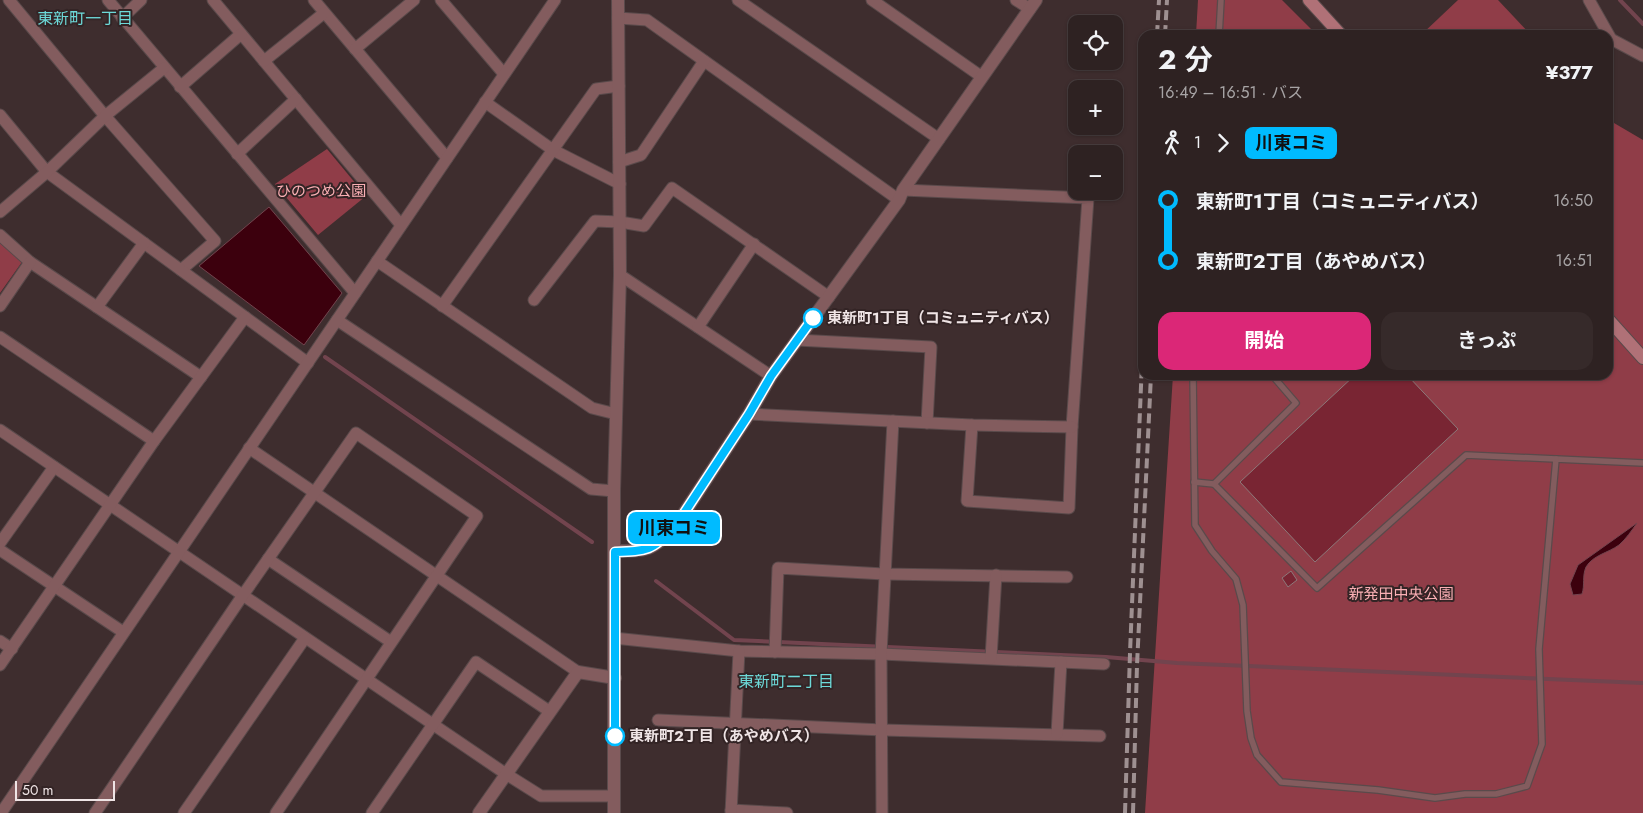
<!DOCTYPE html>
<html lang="ja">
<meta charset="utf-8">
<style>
body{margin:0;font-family:Jost,"Noto Sans JP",sans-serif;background:#362a2a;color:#f1f3f6;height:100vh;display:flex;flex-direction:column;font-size:19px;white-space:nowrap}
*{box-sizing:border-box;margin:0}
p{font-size:16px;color:#a7a4a5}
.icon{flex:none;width:28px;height:28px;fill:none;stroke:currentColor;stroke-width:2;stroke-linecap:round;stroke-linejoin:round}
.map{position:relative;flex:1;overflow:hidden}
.details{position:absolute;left:1138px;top:30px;width:475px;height:350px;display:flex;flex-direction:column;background:#2e2222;border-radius:15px;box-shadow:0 1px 4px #0004,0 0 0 1px #493f40}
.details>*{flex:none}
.badge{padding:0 10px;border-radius:8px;font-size:18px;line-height:32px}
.buttons{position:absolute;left:1068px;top:15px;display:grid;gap:10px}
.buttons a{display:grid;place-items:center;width:55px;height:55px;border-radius:10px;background:#2e2222;box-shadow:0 1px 4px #0004,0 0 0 1px #493f40;font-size:25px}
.scale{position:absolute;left:15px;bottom:12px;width:100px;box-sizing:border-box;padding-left:5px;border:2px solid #efe4e5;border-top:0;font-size:14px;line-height:18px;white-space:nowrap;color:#efe4e5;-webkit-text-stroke:4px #332425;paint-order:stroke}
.map>.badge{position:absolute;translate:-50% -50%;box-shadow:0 0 0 2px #fff}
.legs{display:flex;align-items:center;gap:8px;height:55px;padding:0 20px;font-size:16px}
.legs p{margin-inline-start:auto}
.headline{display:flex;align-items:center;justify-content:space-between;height:85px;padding:0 20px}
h1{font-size:28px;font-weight:700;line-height:38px}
.action{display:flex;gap:10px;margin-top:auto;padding:10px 20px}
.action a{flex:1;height:58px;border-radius:15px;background:#db2777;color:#fff;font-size:20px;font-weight:700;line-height:58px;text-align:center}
.action a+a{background:#362a2a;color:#f1f3f6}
ul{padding:0 20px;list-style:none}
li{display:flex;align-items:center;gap:18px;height:60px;font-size:19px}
li i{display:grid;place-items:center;width:8px;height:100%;margin:0 6px;background:currentColor}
li i::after{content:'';width:12px;height:12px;margin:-6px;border:4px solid;border-radius:50%;background:#2e2222}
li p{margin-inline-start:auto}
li:first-child i{background:linear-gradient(#0000 50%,currentColor 0)}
li:last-child i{background:linear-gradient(currentColor 50%,#0000 0)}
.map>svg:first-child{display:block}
.green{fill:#903d48}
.water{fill:#3c000d;stroke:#72444e}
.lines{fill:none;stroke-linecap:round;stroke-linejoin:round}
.stream{stroke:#72444e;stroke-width:4}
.building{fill:#792533;stroke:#8d797a}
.service-casing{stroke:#5a4a4b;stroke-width:8}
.minor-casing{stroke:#5a4a4b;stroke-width:13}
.tertiary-casing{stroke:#5a4a4b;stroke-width:14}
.secondary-casing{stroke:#5a4a4b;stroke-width:14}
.service{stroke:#835c5e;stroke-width:5.5}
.minor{stroke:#835c5e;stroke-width:11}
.tertiary{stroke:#835c5e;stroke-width:12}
.secondary{stroke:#b07177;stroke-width:12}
.rail{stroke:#9e9091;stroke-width:4;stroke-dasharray:10 5;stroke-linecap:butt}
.line-1-casing{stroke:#fff;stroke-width:11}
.line-1{stroke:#0bf;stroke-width:8}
.stop-1-dot{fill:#fff;stroke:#0bf;stroke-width:2.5}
.labels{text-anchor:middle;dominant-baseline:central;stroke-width:4;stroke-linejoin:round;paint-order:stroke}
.park-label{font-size:15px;fill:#faafb4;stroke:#332425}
.stop-label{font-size:15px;font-weight:bold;fill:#efe4e5;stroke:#332425;text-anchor:start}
.neighbourhood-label{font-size:16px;fill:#6dd9d8;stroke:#332425}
</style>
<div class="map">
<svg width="1643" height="813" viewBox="0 0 1643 813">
<rect width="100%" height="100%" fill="#3e2d2e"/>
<g class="green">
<path d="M1198,0H1282L1317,35H1196Z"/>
<path d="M1458,0H1498L1531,35H1421Z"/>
<path d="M1608,117L1614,123L1643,140V813H1145L1173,375H1608Z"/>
<path d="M327,149L366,196L318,235L275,184Z"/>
<path d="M0,243L22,262L0,293Z"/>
</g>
<g class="water">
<path d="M269,207L342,293L304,345L199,266Z"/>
<path d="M1637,523C1632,530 1626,539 1619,545C1608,553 1593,555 1586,567C1582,576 1585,585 1582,594L1573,595L1570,584L1578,565Z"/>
</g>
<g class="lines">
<g class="stream">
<path d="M1620,0L1643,24"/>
<path d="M325,357L592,542"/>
<path d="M656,581L734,640L1106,657L1177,663L1643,683"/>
</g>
</g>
<g class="building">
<path d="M1355,375H1407L1458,429L1315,562L1240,482Z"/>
<path d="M1291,571L1297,580L1288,587L1282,578Z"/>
</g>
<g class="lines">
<defs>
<g id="service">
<path d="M1219,35L1221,0"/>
<path d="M1193,375L1195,525L1212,551L1236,579L1243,605L1247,711L1251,738L1257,755L1281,782L1378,790L1435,798L1465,794H1496L1527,786L1542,744L1539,649L1556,459L1643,463"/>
<path d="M1272,375L1296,403L1214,484L1317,588L1466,455L1556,459"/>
<path d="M1194,482L1214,484"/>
</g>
<g id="minor">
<path d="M9,0L105,116L215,241L181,270"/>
<path d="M108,0L355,293"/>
<path d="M213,0L401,225"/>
<path d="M314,0L447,158"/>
<path d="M441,0L504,74"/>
<path d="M738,0L939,139"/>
<path d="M872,0L982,77"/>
<path d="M1016,0L1030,9"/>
<path d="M1589,0L1611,39L1643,56"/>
<path d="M122,18L141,0"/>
<path d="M618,18L647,20L899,200"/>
<path d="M355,49L414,0"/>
<path d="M264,61L324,13"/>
<path d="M180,87L241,34"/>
<path d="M485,102L553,150L620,184"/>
<path d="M0,115L47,172L308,363"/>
<path d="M237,154L296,99"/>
<path d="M619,162L641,155L704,61"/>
<path d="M903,190L1088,198L1072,427L1069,508L967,501L972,425"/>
<path d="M0,212L47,172L105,116L164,68"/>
<path d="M0,235L30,262L201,377"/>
<path d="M377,261L592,408L616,414"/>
<path d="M620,275L771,376"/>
<path d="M534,300L595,221L620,222L644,226L672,188L829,297"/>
<path d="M0,306L30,262"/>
<path d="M442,306L596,89L619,86"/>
<path d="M97,307L144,243"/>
<path d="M337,320L591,489L614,491"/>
<path d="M698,327L754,244"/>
<path d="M0,337L154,441"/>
<path d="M797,340L931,347L927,423"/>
<path d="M749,414L972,425L1072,427"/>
<path d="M0,430L506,774L541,796H614"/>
<path d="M249,448L578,672"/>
<path d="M0,543L54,467"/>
<path d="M0,550L123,632"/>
<path d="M268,559L391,642"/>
<path d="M614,638L739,651L881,654L1104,664"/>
<path d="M0,641L12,649"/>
<path d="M775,652L778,568L884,574L1067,577"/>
<path d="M991,658L996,575"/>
<path d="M0,665L154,441L245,317"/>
<path d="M658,720L883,730L1100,736"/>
<path d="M1057,734L1061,662"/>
<path d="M731,810L787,813"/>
<path d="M1,813L555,0"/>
<path d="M95,813L243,595L356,433L477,516L276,813"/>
<path d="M184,813L305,638"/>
<path d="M372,813L476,662L549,711"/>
<path d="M731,813L739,651"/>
<path d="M882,813L881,654L893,421"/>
</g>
<g id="tertiary">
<path d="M615,551C647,551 652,551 675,527L749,414L771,376L899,200L903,190L1036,0"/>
<path d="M479,813L578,672L615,678"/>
<path d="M614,813V491L620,275L618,0"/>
</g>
<g id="secondary">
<path d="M1309,0L1341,35"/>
<path d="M1608,319L1643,358"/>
</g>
</defs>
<use href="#service" class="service-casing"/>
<use href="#minor" class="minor-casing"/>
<use href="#tertiary" class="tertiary-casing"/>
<use href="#secondary" class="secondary-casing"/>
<use href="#service" class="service"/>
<use href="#minor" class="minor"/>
<use href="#tertiary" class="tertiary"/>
<use href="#secondary" class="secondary"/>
<g class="rail">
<path d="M1157,35L1159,0"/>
<path d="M1165,35L1167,0"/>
<path d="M1125,813L1130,653L1142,362"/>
<path d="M1133,813L1137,665L1151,375"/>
</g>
</g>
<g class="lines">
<defs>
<path id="line-1" d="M615,736V552C647,551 652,551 675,527L749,414L771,376L813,318"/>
</defs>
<use href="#line-1" class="line-1-casing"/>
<use href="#line-1" class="line-1"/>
</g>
<g class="stop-1-dot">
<circle cx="813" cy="318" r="9"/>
<circle cx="615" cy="736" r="9"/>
</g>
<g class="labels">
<g class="park-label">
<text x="321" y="191">ひのつめ公園</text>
<text x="1401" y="594">新発田中央公園</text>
</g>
<g class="stop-label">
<text x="827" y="318">東新町1丁目（コミュニティバス）</text>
<text x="629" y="736">東新町2丁目（あやめバス）</text>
</g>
<g class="neighbourhood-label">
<text x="85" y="18">東新町一丁目</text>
<text x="786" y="681">東新町二丁目</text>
</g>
</g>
</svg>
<div class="buttons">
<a><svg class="icon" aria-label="locate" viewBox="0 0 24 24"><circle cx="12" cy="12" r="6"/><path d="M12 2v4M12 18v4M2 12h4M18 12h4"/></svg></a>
<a>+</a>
<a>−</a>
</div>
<div class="scale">50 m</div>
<b class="badge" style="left:674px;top:528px;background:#0bf;color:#111">川東コミ</b>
<section class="details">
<div class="headline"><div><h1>2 分</h1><p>16:49 – 16:51 · バス</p></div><b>¥377</b></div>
<div class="legs"><svg class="icon" aria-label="walk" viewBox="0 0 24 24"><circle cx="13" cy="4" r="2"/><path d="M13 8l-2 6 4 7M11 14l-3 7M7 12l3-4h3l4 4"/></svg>1<svg class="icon" aria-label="forward" viewBox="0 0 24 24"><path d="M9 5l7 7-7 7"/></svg><b class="badge" style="background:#0bf;color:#111">川東コミ</b></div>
<ul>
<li><i style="color:#0bf"></i><b>東新町1丁目（コミュニティバス）</b><p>16:50</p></li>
<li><i style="color:#0bf"></i><b>東新町2丁目（あやめバス）</b><p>16:51</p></li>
</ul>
<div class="action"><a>開始</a><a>きっぷ</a></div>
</section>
</div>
